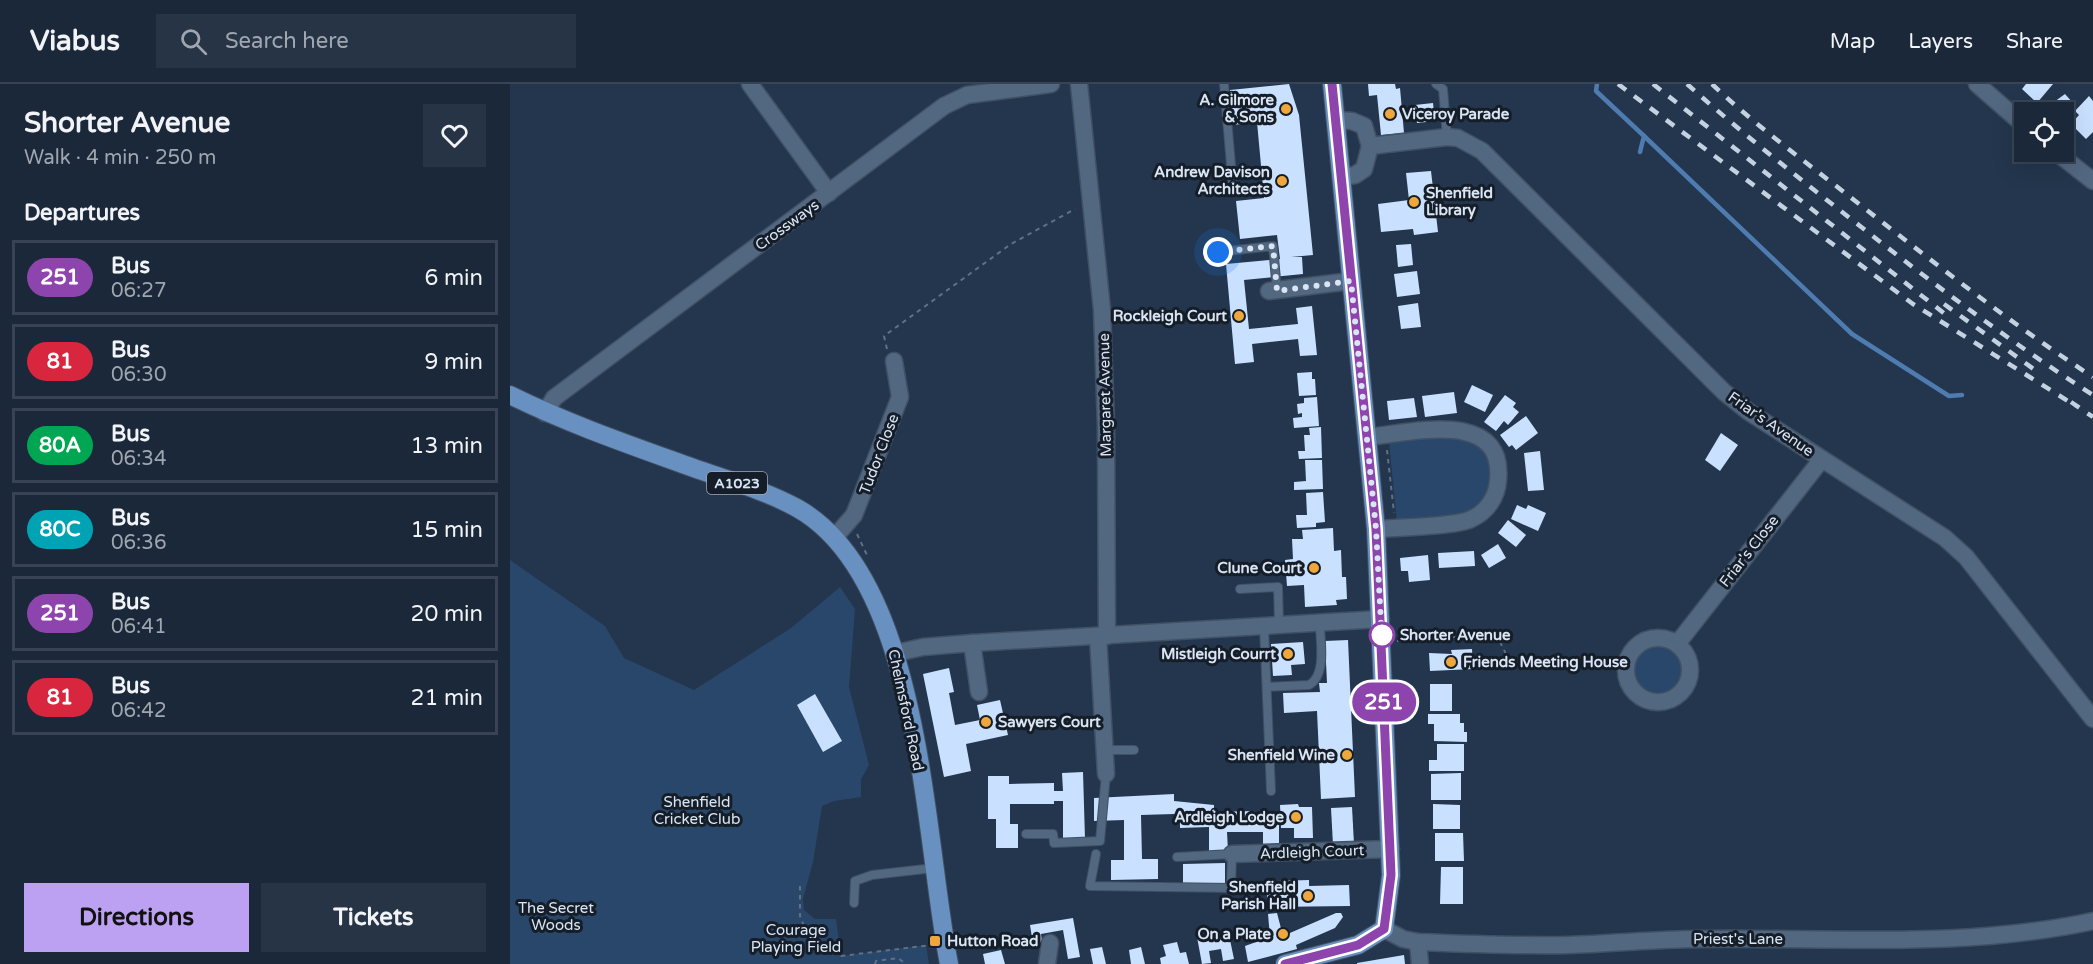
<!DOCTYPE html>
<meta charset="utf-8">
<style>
body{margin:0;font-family:"Varela Round",sans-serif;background:#273445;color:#f1f3f6;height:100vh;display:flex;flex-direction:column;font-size:22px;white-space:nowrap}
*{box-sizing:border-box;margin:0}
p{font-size:20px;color:#9fa6af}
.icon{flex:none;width:33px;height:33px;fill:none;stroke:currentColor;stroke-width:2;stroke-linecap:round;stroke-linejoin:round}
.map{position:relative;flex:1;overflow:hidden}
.panel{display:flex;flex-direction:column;background:#1a283a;width:510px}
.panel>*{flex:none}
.badge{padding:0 12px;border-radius:20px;font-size:21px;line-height:39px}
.tools{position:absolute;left:1504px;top:18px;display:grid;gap:12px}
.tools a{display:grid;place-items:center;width:60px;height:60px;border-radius:0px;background:#1a283a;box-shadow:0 6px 24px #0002,0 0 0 2px #384454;font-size:30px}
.you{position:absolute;width:30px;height:30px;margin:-15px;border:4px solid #fff;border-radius:50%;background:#1a73e8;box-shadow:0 0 0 9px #1a73e833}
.map>.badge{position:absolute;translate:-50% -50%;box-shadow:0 0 0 3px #fff}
h2{padding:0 24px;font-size:22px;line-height:54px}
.round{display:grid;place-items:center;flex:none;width:63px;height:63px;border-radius:0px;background:#273445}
.overview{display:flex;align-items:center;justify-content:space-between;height:102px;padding:0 24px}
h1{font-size:28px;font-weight:700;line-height:45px}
.primary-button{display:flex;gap:12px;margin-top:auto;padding:12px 24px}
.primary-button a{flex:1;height:69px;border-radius:0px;background:#bca0f2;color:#111;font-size:24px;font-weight:700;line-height:69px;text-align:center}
.primary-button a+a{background:#273445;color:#f1f3f6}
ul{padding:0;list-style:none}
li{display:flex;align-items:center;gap:18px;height:75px;margin:0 12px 9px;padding:0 12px;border:3px solid #384454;border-radius:0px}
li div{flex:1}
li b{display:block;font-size:22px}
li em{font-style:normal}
li .badge{min-width:66px;font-weight:700;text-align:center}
header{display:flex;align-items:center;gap:36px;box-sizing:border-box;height:84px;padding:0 30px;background:#1a283a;border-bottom:2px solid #384454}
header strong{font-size:28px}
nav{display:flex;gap:33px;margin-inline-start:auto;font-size:21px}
.search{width:420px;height:54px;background:#273445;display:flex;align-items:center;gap:15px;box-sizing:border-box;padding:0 21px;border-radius:0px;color:#9fa6af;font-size:22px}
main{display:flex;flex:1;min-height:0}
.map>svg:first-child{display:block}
.green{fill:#29476a}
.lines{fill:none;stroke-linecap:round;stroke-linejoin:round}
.stream{stroke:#4e7bb0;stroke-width:4.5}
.building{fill:#c9e1ff}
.lane-casing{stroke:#415164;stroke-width:10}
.street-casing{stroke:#415164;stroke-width:19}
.primary-casing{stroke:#415164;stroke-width:20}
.path{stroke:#607085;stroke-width:2;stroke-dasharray:4.5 4.5;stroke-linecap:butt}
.lane{stroke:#526780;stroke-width:8}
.street{stroke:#526780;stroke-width:16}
.primary{stroke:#6890c1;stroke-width:18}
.rail{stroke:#c4d1e1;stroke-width:4.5;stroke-dasharray:10 10;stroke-linecap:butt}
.line-casing{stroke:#fff;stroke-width:14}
.line{stroke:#8e44ad;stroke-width:9}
.walk{stroke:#d9e5f4;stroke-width:6;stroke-dasharray:0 10.8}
.poi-dot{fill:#eea73c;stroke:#151d28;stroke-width:2}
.stop-dot{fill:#fff;stroke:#8e44ad;stroke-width:3}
.labels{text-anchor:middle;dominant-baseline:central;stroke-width:6;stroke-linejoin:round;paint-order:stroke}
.shield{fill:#151d28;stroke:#9ea9b7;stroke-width:1.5}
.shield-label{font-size:14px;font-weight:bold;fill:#d9e5f4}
.poi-label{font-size:15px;font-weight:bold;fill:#d9e5f4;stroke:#151d28;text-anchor:end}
.street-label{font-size:15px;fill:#d9e5f4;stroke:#151d28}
.stop-label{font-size:15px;font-weight:bold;fill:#d9e5f4;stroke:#151d28;text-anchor:start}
.park-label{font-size:15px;fill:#d9e6f5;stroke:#151d28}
</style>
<header>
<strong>Viabus</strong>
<div class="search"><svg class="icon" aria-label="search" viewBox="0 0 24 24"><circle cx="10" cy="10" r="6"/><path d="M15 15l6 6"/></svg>Search here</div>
<nav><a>Map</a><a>Layers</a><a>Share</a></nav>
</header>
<main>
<section class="panel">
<div class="overview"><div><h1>Shorter Avenue</h1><p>Walk · 4 min · 250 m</p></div><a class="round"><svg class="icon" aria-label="heart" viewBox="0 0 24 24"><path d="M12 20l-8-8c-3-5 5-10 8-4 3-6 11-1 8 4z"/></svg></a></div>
<h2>Departures</h2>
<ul>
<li><span class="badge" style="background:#8e44ad;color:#fff">251</span><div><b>Bus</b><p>06:27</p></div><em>6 min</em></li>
<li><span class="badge" style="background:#d7263d;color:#fff">81</span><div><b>Bus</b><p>06:30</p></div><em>9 min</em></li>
<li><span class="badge" style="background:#00a651;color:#fff">80A</span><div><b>Bus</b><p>06:34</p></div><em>13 min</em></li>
<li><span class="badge" style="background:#00a3b4;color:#fff">80C</span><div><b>Bus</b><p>06:36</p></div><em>15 min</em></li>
<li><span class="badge" style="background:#8e44ad;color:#fff">251</span><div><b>Bus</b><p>06:41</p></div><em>20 min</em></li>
<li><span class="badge" style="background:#d7263d;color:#fff">81</span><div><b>Bus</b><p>06:42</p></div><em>21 min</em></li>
</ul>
<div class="primary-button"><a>Directions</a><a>Tickets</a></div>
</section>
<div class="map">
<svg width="1583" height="880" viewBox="0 0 1583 880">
<rect width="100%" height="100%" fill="#23364d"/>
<g class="green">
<path d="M951,351L976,364L985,404L960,432L887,439L879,358Z"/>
<path d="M0,476L95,542L114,574L184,606L281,544L330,503L345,525L339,603L359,681L351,695V713L324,717L312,722L303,778L293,815L294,826L305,835H326L331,872L416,861L419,880H0Z"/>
<circle cx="1148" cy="586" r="27"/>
</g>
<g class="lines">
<g class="stream">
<path d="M1087,0L1086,7L1134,52L1130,68"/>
<path d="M1134,52L1342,250L1439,312L1452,311"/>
</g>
</g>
<g class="building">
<path d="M779,0L789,31L803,171L781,173H792L793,190L734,196L739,245L788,240L786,224L802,222L807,271L790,272L788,255L742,260L744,278L725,280L716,180L770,175L767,151L730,155L726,117L754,114L747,38L723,41L720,6Z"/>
<path d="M858,0H885L886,5L890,4L894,49L871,51L867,11L859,12Z"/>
<path d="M1516,0H1543L1527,19L1512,5Z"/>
<path d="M1555,10L1563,19L1552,28L1544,18Z"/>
<path d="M1579,12L1583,17V48L1576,55L1561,40L1569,31L1565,27Z"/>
<path d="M923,19L925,37L907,39L905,21Z"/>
<path d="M921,87L928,148L904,151L903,145L871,148L868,120L899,116L896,89Z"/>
<path d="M901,160L903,181L888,183L886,161Z"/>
<path d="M907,187L910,210L887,213L884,190Z"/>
<path d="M908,219L911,243L891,245L888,222Z"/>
<path d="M802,288V295H805L806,311L789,312L787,289Z"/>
<path d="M962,301L983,311L975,328L954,318Z"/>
<path d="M944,308L947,329L915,333L912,312Z"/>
<path d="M995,311L1006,319L1003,323L1009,328L998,341L994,337L986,347L974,338Z"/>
<path d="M807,313L809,342L784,344L783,334L792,333V329L788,330L787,320L794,319V314Z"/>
<path d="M904,314L907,333L879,336L877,317Z"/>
<path d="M1016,332L1028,349L1006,366L1002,361L999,363L990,351Z"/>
<path d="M811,343L812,374L789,375L788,367H795L794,351H800L799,344Z"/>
<path d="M1211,349L1228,361L1210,387L1195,376Z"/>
<path d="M1030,367L1034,406L1018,407L1014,369Z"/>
<path d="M795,376H812L813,405L784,406V398L796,397Z"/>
<path d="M813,408L815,438L806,439V443L787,444L786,431H797L796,409Z"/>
<path d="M1007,421L1016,425L1018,421L1036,429L1028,447L1001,435Z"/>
<path d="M998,436L1016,451L1006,463L988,449Z"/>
<path d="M823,444L824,467L831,466L832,493H836L837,515L826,516L827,521L795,523L794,501L777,502L775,476L783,475L782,455H793L792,446Z"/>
<path d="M988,460L996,474L979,484L971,471Z"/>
<path d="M964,467L965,482L929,484L928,469Z"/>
<path d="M918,471L920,496L899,498L898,487H891L890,474Z"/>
<path d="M838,556L845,713L811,715L807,627L774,629L773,609L810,608L809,599H817L815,557Z"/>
<path d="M793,558L795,580L781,581L782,591L763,592L761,560Z"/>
<path d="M962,565L963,585L920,587L919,569L942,570L941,566Z"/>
<path d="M439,584L444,608L439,609L445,641L470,636L467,621L490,616L498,651L456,660L461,687L434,693L413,590Z"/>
<rect x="920" y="600" width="22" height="27"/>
<path d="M305,610L332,657L313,668L287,621Z"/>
<path d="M918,630H950V639H954V648H957V658L924,657V640H918Z"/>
<path d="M927,660H954V687H919V676H927Z"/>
<path d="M573,688L575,755H553V717H544V720H500V740H508V764H486V735H478V692H499V700L544,699V707H553L552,689Z"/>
<path d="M951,689V716H921V690Z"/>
<path d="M664,710V717L704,721V728L745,727V734H769V761H753V748H717L718,767H699V743L670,744V735L664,730L631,731L632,775H648V795L601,796V776H614V736L584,737V714Z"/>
<path d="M788,720L789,723H802L803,754H784V744H771L770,721Z"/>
<path d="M923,720L950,721V745H923Z"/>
<path d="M842,723L844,760L823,761L821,724Z"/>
<path d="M925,749H953L954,777H925Z"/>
<path d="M715,779V799H673V780Z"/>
<path d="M931,783H953V820H930Z"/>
<path d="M799,796V802L839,801L840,822L757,823V802H766V797Z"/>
<path d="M767,829L773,852L826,829H831L833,833L825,844L786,861L787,865L738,878L735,862L760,853L758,830Z"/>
<path d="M563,834L570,873L558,875L553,846L531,850L532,858L523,860L520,841Z"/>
<path d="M697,851L698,855L719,851L724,875L713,877L711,865L699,867L701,879L692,880L687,853Z"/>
<path d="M667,858L670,869L676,868L679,880H651L650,874L656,872L653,861Z"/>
<path d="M592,863L596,880H583L580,865Z"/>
<path d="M631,863L635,880H621L619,866Z"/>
<path d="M491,866L495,880H475L473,870Z"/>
<path d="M894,871L895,880H847V879Z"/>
</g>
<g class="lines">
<defs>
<g id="lane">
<path d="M714,0L723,104"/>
<path d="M926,0L933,5L937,53"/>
<path d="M708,168L763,162L767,207"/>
<path d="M730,505L768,503L769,541"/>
<path d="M754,543L761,707"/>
<path d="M757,603L799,601C817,591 810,558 810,540"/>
<path d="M596,666H624"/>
<path d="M516,750H543L544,759L590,757L596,690"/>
<path d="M586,770L580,802L721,804L722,770L667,773"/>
<path d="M344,819L345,797L362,791L424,784"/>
</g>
<g id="street">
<path d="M240,0L319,109"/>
<path d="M569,0L592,226L596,342L597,552"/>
<path d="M1467,0L1515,42"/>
<path d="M827,36L842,37L854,42L860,62L854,85L845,91L832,93"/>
<path d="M860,62L937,53L948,54L972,67L1214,308L1239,328L1435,454L1456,473L1583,635"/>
<path d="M1546,68L1583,97"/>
<path d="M759,207L841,197"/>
<path d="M35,329L44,314L434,22L457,11L541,0"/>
<path d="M857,353C901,349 995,324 988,396C987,413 977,428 961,435C949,442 884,444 866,445"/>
<path d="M324,454L344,431L390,313L384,277"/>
<path d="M588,552L596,690"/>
<circle cx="1148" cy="586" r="32"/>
<path d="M462,559L469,608"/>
<path d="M1167,560L1312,375"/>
<path d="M386,569L413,563L462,559L871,535"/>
<path d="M722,770L881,765"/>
<path d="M874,845L893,855L908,858C958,860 1008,862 1058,861C1102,860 1146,855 1189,855C1320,853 1454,865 1583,837"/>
<path d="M908,858L910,880"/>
<path d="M537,880L540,859"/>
</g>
<g id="primary">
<path d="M0,311C59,340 120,361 181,383C217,396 254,406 287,424C412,494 414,754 439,880"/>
<path d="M775,880L848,861L874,845L881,791L866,445L822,0"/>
</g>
</defs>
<use href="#lane" class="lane-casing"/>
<use href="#street" class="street-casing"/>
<use href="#primary" class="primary-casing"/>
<g class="path">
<path d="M377,265L374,252L501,160L565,125"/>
<path d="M877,366L884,429"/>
<path d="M347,450L357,471"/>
<path d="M887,557L986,550L1002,582L1116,579"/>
<path d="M290,802V832L298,852L331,872L421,861"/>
<path d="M365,880L366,877L388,874L396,880"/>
</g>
<use href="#lane" class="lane"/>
<use href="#street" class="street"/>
<use href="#primary" class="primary"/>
<g class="rail">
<path d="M1108,0L1403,220L1566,322"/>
<path d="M1143,0L1440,234"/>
<path d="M1177,0C1233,50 1291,96 1350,142C1426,202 1502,259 1583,311"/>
<path d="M1202,0C1246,42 1296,78 1344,116C1422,177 1500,239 1583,293"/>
<path d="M1434,220L1529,289"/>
<path d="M1561,318L1583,333"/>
</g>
</g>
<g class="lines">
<defs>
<path id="line" d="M775,880L848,861L874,845L881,791L866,445L822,0"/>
</defs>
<use href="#line" class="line-casing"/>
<use href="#line" class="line"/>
<path class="walk" d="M708,168L763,162L767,207L841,197L866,445L872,558V551"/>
</g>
<g class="poi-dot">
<circle cx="776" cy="25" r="6"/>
<circle cx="880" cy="30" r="6"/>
<circle cx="772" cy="97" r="6"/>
<circle cx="904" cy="118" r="6"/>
<circle cx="729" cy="232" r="6"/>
<circle cx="804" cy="484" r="6"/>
<circle cx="778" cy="570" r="6"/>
<circle cx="941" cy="578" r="6"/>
<circle cx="476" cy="638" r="6"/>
<circle cx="837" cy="671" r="6"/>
<circle cx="786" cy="733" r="6"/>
<circle cx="798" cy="812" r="6"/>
<circle cx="773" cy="850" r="6"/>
<rect x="419" y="851" width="12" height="12" rx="3"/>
</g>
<circle class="stop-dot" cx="872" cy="551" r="12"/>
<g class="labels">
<rect class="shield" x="197" y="388" width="60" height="22" rx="4.5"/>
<g class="shield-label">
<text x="227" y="399">A1023</text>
</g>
<g class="poi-label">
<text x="764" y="16">A. Gilmore<tspan x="764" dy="17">&amp; Sons</tspan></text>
<text x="892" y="30" text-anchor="start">Viceroy Parade</text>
<text x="760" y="88">Andrew Davison<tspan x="760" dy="17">Architects</tspan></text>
<text x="916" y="109" text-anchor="start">Shenfield<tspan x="916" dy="17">Library</tspan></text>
<text x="717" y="232">Rockleigh Court</text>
<text x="792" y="484">Clune Court</text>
<text x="766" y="570">Mistleigh Courrt</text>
<text x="953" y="578" text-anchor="start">Friends Meeting House</text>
<text x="488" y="638" text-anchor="start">Sawyers Court</text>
<text x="825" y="671">Shenfield Wine</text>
<text x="774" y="733">Ardleigh Lodge</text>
<text x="786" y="803">Shenfield<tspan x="786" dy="17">Parish Hall</tspan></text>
<text x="761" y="850">On a Plate</text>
<text x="437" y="857" text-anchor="start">Hutton Road</text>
</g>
<g class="street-label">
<text transform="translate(277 141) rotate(-36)">Crossways</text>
<text transform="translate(595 311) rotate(-91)">Margaret Avenue</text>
<text transform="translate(1261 340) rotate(35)">Friar's Avenue</text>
<text transform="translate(369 370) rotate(-69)">Tudor Close</text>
<text transform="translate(1239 467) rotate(-52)">Friar's Close</text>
<text transform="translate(396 626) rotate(78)">Chelmsford Road</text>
<text transform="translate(802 768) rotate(-2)">Ardleigh Court</text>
<text x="1228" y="855">Priest's Lane</text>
</g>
<g class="stop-label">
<text x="890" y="551">Shorter Avenue</text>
</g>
<g class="park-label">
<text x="187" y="718">Shenfield<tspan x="187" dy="17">Cricket Club</tspan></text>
<text x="46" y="824">The Secret<tspan x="46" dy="17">Woods</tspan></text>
<text x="286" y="846">Courage<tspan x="286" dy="17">Playing Field</tspan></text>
</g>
</g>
</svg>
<div class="tools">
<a><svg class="icon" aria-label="locate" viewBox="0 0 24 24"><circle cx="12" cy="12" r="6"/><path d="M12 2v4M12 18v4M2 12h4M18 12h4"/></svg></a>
</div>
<div class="you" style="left:708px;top:168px"></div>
<b class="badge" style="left:874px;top:618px;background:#8e44ad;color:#fff">251</b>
</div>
</main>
